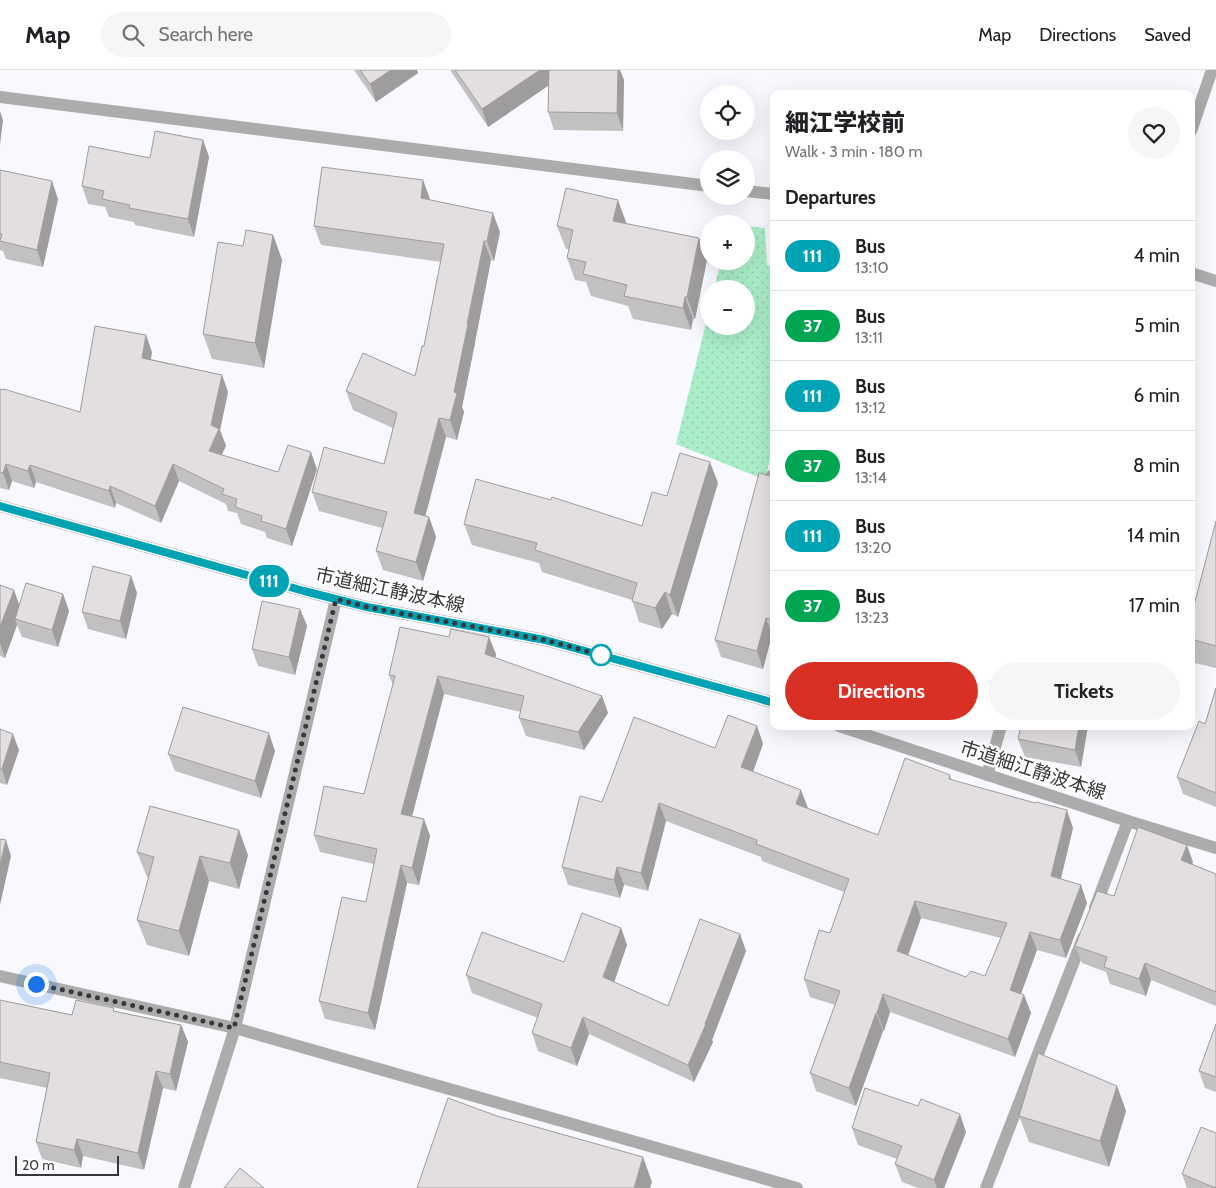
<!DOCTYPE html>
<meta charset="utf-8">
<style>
body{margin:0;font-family:Cabin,"Noto Sans JP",sans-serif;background:#f6f6f6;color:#202124;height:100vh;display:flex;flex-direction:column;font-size:19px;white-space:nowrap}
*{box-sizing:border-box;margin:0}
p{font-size:16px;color:#757577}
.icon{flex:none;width:28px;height:28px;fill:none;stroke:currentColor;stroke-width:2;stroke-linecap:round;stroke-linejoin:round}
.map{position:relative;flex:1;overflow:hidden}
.details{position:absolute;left:770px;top:20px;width:425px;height:640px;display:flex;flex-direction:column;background:#fff;border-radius:10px;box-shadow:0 5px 20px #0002}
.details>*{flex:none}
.badge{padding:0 10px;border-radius:16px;font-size:18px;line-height:32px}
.controls{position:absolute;left:700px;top:15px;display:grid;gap:10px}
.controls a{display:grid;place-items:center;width:55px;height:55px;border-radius:50%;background:#fff;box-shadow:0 5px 20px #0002;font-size:25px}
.scale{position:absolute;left:15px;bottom:12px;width:104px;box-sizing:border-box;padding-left:5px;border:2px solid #38383a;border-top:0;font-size:14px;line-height:18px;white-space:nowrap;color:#38383a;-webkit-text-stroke:4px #fff;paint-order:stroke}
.you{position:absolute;width:25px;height:25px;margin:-12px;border:4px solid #fff;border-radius:50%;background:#1a73e8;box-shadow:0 0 0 8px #1a73e833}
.map>.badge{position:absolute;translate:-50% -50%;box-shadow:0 0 0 2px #fff}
h2{padding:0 15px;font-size:19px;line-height:45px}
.round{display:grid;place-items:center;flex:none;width:52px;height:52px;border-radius:26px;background:#f6f6f6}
.headline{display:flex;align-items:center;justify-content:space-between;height:85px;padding:0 15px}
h1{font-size:24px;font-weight:800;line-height:38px}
.button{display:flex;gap:10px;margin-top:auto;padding:10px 15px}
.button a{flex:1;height:58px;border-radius:30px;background:#d93025;color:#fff;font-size:20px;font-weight:800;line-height:58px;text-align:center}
.button a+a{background:#f6f6f6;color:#202124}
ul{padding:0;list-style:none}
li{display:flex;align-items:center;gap:15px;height:70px;padding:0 15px;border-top:1px solid #e0e0e0}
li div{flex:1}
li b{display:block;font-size:19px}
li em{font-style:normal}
li .badge{min-width:55px;font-weight:700;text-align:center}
header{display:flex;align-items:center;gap:30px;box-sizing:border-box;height:70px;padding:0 25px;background:#fff;border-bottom:1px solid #e0e0e0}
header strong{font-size:24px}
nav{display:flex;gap:28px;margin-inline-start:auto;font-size:18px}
.search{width:350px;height:45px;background:#f6f6f6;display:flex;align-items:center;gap:12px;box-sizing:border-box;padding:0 18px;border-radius:28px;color:#757577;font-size:19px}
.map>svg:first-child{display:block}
.grass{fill:url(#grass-dots)}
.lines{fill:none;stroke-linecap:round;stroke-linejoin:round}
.minor{stroke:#abacab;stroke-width:12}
.wall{fill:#c3c0c1;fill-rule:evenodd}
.shaded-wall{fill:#9f9c9d}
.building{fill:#e3dfe0;stroke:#9f9c9d;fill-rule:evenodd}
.line-casing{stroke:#fff;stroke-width:11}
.line{stroke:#00a3b4;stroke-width:8}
.walk{stroke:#38383a;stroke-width:5;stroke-dasharray:0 9}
.stop-dot{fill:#fff;stroke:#00a3b4;stroke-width:2.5}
.labels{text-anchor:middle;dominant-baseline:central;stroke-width:5;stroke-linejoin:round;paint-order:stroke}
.street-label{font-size:19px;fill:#38383a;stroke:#fff}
</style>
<header>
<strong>Map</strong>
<div class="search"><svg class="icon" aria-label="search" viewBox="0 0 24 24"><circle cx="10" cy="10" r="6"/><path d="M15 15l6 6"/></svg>Search here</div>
<nav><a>Map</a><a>Directions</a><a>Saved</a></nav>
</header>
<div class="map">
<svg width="1216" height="1118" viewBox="0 0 1216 1118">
<defs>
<pattern id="grass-dots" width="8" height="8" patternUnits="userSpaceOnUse" patternTransform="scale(1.25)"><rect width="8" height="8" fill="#aaeec9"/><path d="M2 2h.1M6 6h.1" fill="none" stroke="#93cdad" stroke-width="1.8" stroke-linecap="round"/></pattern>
</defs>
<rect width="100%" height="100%" fill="#f8f9fe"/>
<path class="grass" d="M746,156L765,158L767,195L774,199V372L765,410L676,374L709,241V256H746V219H714L721,191H746Z"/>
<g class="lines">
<g class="minor">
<path d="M0,27L709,116"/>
<path d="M1191,61L1212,0"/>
<path d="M746,121L774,124"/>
<path d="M1191,203L1216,211"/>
<path d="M771,406L774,407"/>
<path d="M0,436L304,521L367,537L545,570L757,628L774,633"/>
<path d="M839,656L1128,751L1216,778"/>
<path d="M987,705L1001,656"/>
<path d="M1095,838L1128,751"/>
<path d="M0,906L235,958L797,1118"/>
<path d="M184,1118L235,958L336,529"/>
<path d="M986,1118L1083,868"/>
</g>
</g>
<g class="wall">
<path d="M354,0H417L418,3L376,32Z"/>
<path d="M450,0H620L624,10L623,61L554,60L548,42V16L488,57Z"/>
<path d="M203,70L209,87L194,167L135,155L134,152L109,147L105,137L88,134L82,116L150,88Z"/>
<path d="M0,100L58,129L43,197L6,189L3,181L0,180Z"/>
<path d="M423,110L430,130L500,162L494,191L491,190L475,272V273L462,337L464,342L457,370L446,367L425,446L429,447L436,467L423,511L383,500L376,481L382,458L319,441L312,422L384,394L393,358L353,340L346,321L415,306L424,276L441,192L321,175L314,156Z"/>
<path d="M626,152V154L699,168L707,190L695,249H693L691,260L633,249L628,236L591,226L586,212L575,210L567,188L569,179H566L557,156Z"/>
<path d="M273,165L282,190L264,298L212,289L203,264Z"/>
<path d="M152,282L151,289L222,305L228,322L220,360L226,376L221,385L278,402L317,399L292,476L267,468L265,462L241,454L237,443L228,441L226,434L179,411L161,453L116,433L115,438L36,412L34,418L12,411L9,420L0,418V319L80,342Z"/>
<path d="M774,407V566L772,565L763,599L721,587L715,570Z"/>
<path d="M718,413L678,547L672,544L662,559L639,552L632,530L542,502L539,493L472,475L464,454L642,456L667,426Z"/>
<path d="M1216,451V598L1195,593L1191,583V547Z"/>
<path d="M131,506L137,523L126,569L88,559L82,542Z"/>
<path d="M0,515L14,520L19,535L63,524L69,541L58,577L22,567L17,555L5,588L0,586Z"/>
<path d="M300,539L307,556L295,605L258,596L252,579Z"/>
<path d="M496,584L495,588L602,626L608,643L584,680L526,666L519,648L521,642L444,624L412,746L424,749L430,766L419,815L407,813L375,960L325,949L319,931L366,832L374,794L320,782L314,765L364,724L393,615L389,605Z"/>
<path d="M1216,618V737L1183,724L1177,707L1205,654Z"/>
<path d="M757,656L763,674L753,702L808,738L878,765L950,705L952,710L1073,758L1061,809L1081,815L1087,833L1066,888L1037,880L1021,924L1024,925L1031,943L1015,987L890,942L884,961H883L856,1036L816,1021L810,1003L835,935L810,927L804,909L830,863L844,822L762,791L761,787L666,751L648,821L624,815L620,828L568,815L562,797L602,732L715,678ZM921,848L1001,868L985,906L966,907L908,886Z"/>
<path d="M1021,656H1088L1081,697L1025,687L1018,669Z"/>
<path d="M0,659L19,680L7,715L0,713Z"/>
<path d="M275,681L261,728L175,701L168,684Z"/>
<path d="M137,782L248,785L239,819L209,811L189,886L147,875L137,850L149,808L147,807Z"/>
<path d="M1193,792L1192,794L1216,804V936L1151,910L1146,926L1110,914L1106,902L1082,893L1075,876Z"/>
<path d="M621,858L627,875L614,912L668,936L740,864L746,881L712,970L713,972L694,1012L589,964L577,996L538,981L532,963L538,948L472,923L466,905L564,892Z"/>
<path d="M0,930L72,945L116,941L181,955L188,972L176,1021L163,1018L144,1100L83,1086L81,1098L42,1089L36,1072L47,1018L0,1008Z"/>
<path d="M1216,954V1022L1205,1018L1199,1001Z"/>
<path d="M1117,1016L1126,1041L1109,1097L1029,1072L1019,1046Z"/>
<path d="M852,1058L966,1062L944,1118H918L902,1112L895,1094L897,1089L858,1075Z"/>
<path d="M1182,1104L1216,1118H1187Z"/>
</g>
<g class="shaded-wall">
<path d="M391,0H417L418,3L376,32L370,14Z"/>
<path d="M540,0H551L555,11L488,57L482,39Z"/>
<path d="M618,0H620L624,10L623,61L617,43Z"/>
<path d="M0,41L3,50L0,75Z"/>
<path d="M203,70L209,87L194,167L188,149Z"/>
<path d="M423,110L430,129L428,147L421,128Z"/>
<path d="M52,111L58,129L43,197L37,180Z"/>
<path d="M618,130L626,152L621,174L613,151Z"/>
<path d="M493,143L500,162L494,191L487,171Z"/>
<path d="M273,165L282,190L264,298L255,273Z"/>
<path d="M699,168L707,190L695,249L687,227Z"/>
<path d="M484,171L491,190L475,272V273L462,337L464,342L457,370L450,350L454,322Z"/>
<path d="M685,227L693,249L691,260L683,238Z"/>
<path d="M146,265L152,282L148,304L142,288Z"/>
<path d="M222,305L228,322L220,360L226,376L215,398L209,381L211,355Z"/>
<path d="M1191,346L1194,355L1191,365Z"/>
<path d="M439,348L446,367L421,463L414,443Z"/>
<path d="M311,382L317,399L292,476L286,459Z"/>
<path d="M710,392L718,413L678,547L670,525Z"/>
<path d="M6,394L12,411L9,420L3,403Z"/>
<path d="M173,394L179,411L161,453L155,436Z"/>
<path d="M30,395L36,412L34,418L28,401Z"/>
<path d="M110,416L116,433L115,438L109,421Z"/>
<path d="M429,447L436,467L423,511L416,492Z"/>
<path d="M131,506L137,523L126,569L120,551Z"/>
<path d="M14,520L22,543L15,549L17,555L5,588L0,573V557Z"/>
<path d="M665,522L672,544L662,559L655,538Z"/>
<path d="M63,524L69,541L58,577L52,560Z"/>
<path d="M300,539L307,556L295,605L289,587Z"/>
<path d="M766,548L772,565L763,599L757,581Z"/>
<path d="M489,567L496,584L492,602L485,584Z"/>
<path d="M438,606L444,624L408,762L401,744Z"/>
<path d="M602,626L608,643L584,680L578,662Z"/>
<path d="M757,656L763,674L748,715L741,697Z"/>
<path d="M1079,656H1088L1081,697L1075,680Z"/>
<path d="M269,663L275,681L261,728L255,711Z"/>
<path d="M13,664L19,680L7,715L2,699Z"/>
<path d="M801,720L808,738L803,752L796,734Z"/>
<path d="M659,733L666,751L648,821L641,803Z"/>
<path d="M1067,740L1073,758L1057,824L1051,806Z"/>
<path d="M424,749L430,766L419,815L412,798Z"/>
<path d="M239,760L248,785L239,819L230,793Z"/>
<path d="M6,770L11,786L0,835V794Z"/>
<path d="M1187,775L1193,792L1187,807L1181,790Z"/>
<path d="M200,786L209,811L189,886L179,861Z"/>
<path d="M401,795L407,813L375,960L368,943Z"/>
<path d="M617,797L624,815L620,828L614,810Z"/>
<path d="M1081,815L1087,833L1066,888L1060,870Z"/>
<path d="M915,831L921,848L903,899L897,881Z"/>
<path d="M621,858L627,875L610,924L603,907Z"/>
<path d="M1030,862L1037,880L1016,937L1010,920Z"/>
<path d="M740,864L746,881L712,970L713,972L694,1012L688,995L705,954Z"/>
<path d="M1145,893L1151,910L1146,926L1139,909Z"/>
<path d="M883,924L890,942L884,961L877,943Z"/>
<path d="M1024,925L1031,943L1015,987L1008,969Z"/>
<path d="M876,943L883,961L856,1036L849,1018Z"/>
<path d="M583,947L589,964L577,996L571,978Z"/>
<path d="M181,955L188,972L176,1021L170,1004Z"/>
<path d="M156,1001L163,1018L144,1100L138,1083Z"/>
<path d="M1117,1016L1126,1041L1109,1097L1100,1071Z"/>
<path d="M960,1044L966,1062L944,1118H937L934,1110Z"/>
<path d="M77,1069L83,1086L81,1098L74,1080Z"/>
<path d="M643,1087L652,1112L650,1118H634Z"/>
</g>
<g class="building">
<path d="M360,0H391L370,14Z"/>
<path d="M455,0H540L482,39Z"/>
<path d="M549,0H618L617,43L548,42Z"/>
<path d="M155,61L203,70L188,149L129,138L130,135L102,129L104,121L82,116L89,76L150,88Z"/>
<path d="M322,97L423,110L421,128L493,143L487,171H484L467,254H468L454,322L457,323L450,350L439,348L414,443L429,447L416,492L376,481L387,442L312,422L324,377L384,394L397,343L346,321L363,283L415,306L422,276H424L444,174L314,156Z"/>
<path d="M0,100L52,111L37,180L0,171L2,164H0Z"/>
<path d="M566,118L618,130L613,151L699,168L687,227H685L683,238L624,226L627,215L583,204L586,192L567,188L573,160L557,156Z"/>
<path d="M246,160L273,165L255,273L203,264L218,172L243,176Z"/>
<path d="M95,256L146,265L142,288L222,305L211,355L219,359L209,381L278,402L288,375L311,382L286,459L261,451L262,446L235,437L237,429L222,424L224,419L173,394L155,436L110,416L109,421L30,395L28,401L6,394L3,403L0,402V319L4,320V319L80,342Z"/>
<path d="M680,383L710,392L670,525L665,522L655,538L632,531L637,513L535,480L537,473L464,454L476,409L551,430L552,427L642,456L652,422L667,426Z"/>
<path d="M759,403L774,407V550L766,548L757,581L715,570Z"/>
<path d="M1216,451V576L1191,569V547Z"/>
<path d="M93,496L131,506L120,551L82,542Z"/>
<path d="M26,513L63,524L52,560L15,549Z"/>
<path d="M0,515L14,520L0,557Z"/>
<path d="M262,531L300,539L289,587L252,579Z"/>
<path d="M400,557L449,567L451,559L489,567L485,584L602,626L578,662L519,648L524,626L438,606L401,744L424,749L412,798L401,795L368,943L319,931L342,827L366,832L377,779L314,765L324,716L364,724L395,606L389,605Z"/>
<path d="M1216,618V723L1177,707L1199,651L1205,654Z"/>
<path d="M183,637L269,663L255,711L168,684Z"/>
<path d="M728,645L757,656L741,697L801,720L796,734L878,765L905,688L950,705L949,709L1035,733L1036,732L1067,740L1051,806L1081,815L1060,870L1030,862L1010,920L1024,925L1008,969L883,924L877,943H876L849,1018L810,1003L840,921L804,909L819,860L830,863L849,809L756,774L757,770L659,733L641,803L617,797L614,810L562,797L580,726L602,732L634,647L715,678ZM915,831L1007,853L985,906L971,901L966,907L897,881Z"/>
<path d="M1021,656H1079L1075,680L1018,669Z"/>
<path d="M0,659L13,664L2,699H0Z"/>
<path d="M150,736L239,760L230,793L200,786L179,861L137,850L154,787L137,782Z"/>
<path d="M1138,757L1187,775L1181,790L1216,804V922L1145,893L1139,909L1104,897L1107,887L1075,876L1097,821L1114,826Z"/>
<path d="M0,769L6,770L0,794Z"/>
<path d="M582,843L621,858L603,907L668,936L700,849L740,864L705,954H706L688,995L583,947L571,978L532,963L542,934L466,905L482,862L564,892Z"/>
<path d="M0,930L72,945L76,930L114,938L113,941L181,955L170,1004L156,1001L138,1083L77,1069L74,1080L36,1072L50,1003L0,992Z"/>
<path d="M1216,954V1007L1199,1001Z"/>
<path d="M1038,983L1117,1016L1100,1071L1019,1046Z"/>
<path d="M865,1018L918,1036L921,1029L960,1044L934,1110L895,1094L902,1076L852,1058Z"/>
<path d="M448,1028L497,1046L643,1087L634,1118H417Z"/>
<path d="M1201,1057L1216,1063V1118L1182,1104Z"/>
<path d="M240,1098L264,1118H224Z"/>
</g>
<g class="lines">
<defs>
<path id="line" d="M0,436L304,521L367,537L545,570L757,628L774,633"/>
</defs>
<use href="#line" class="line-casing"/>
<use href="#line" class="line"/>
<path class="walk" d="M36,914L234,958L336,529L367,537L545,570L601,585"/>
</g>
<circle class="stop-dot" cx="601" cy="585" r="10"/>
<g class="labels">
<g class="street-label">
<text transform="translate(390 520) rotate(12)">市道細江静波本線</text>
<text transform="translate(1033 700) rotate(18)">市道細江静波本線</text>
</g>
</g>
</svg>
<div class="controls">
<a><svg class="icon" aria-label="locate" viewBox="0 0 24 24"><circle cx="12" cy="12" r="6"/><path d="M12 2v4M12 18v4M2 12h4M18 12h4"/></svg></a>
<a><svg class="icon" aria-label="layers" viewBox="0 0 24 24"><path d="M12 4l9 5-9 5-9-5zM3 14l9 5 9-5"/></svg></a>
<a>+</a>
<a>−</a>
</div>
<div class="scale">20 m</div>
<div class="you" style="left:36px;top:914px"></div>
<b class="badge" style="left:269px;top:511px;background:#00a3b4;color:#fff">111</b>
<section class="details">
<div class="headline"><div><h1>細江学校前</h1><p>Walk · 3 min · 180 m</p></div><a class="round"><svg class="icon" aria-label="heart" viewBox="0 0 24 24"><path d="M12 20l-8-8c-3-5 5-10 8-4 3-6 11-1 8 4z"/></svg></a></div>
<h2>Departures</h2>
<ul>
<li><span class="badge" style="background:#00a3b4;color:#fff">111</span><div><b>Bus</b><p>13:10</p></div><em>4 min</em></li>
<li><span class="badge" style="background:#00a651;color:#fff">37</span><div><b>Bus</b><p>13:11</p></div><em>5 min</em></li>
<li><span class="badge" style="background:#00a3b4;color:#fff">111</span><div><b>Bus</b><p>13:12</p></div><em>6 min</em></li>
<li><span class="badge" style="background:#00a651;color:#fff">37</span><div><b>Bus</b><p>13:14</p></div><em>8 min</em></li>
<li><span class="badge" style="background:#00a3b4;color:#fff">111</span><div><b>Bus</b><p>13:20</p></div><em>14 min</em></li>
<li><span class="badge" style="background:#00a651;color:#fff">37</span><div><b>Bus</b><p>13:23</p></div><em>17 min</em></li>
</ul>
<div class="button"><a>Directions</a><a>Tickets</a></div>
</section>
</div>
